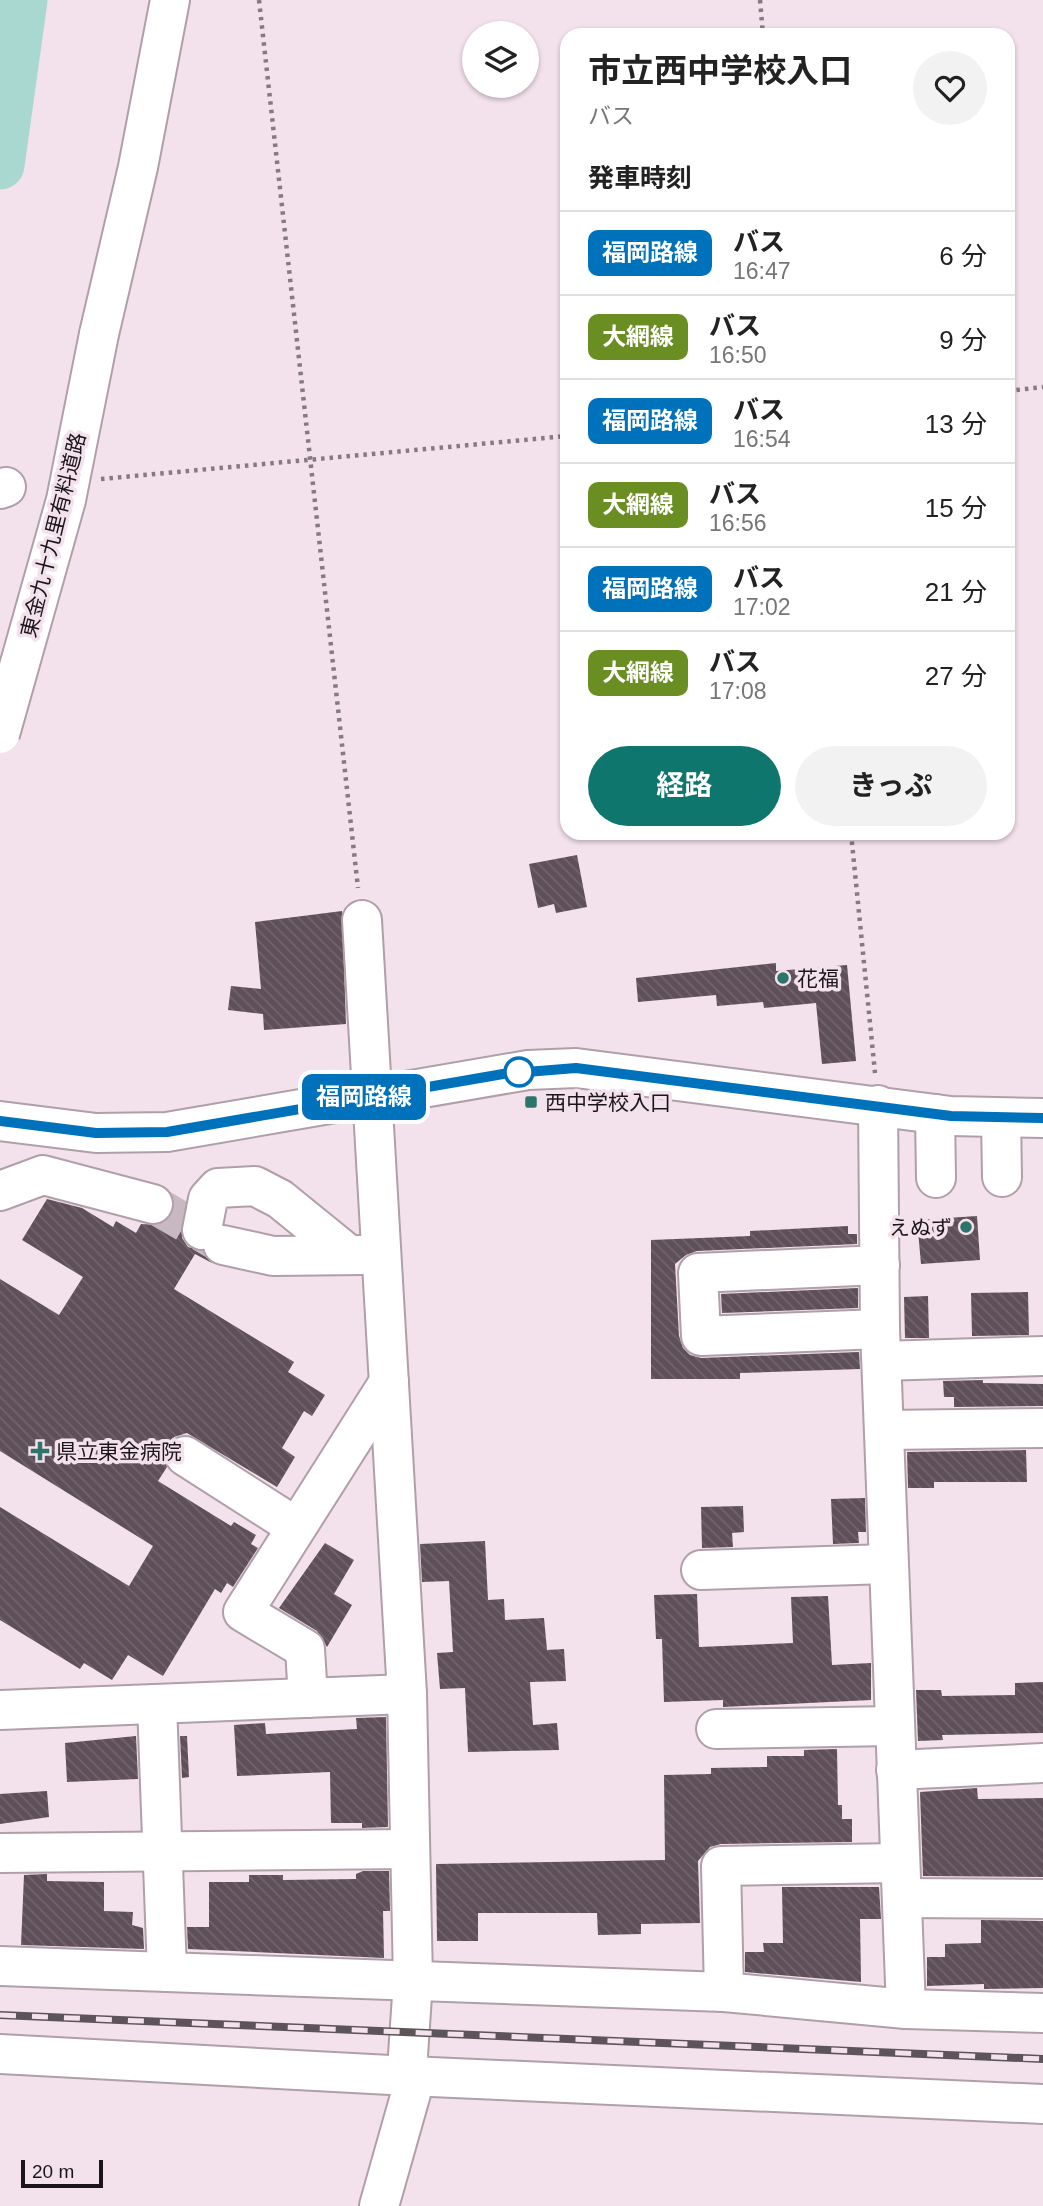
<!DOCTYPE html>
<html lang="ja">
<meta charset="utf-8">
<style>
body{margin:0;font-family:Helvetica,"Noto Sans JP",sans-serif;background:#f2f2f2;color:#222;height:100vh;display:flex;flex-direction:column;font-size:26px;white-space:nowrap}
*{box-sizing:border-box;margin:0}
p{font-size:23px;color:#767676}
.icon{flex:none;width:38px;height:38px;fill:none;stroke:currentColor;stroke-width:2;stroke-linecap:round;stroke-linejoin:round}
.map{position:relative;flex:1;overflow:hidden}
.drawer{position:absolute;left:560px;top:28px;width:455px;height:812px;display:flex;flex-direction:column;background:#fff;border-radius:21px;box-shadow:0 2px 5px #0004}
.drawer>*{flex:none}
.badge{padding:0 14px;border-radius:10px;font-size:24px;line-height:46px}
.tools{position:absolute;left:462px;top:21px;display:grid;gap:14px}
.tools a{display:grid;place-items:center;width:77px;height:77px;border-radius:50%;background:#fff;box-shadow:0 2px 5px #0004;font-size:35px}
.scale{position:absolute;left:21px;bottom:18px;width:82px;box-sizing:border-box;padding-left:7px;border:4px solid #1c161a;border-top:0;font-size:19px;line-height:24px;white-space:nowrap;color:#1c161a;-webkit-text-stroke:5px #f3e1ec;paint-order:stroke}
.map>.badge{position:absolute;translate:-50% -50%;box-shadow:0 0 0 4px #fff}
h2{padding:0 28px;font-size:26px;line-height:63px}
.round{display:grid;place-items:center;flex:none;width:74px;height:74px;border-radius:37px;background:#f2f2f2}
.overview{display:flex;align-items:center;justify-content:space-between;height:119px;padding:0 28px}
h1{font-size:33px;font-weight:700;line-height:52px}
.cta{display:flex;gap:14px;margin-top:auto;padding:14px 28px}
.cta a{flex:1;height:80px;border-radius:42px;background:#0f766e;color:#fff;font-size:28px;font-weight:700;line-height:80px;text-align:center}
.cta a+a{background:#f2f2f2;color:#222}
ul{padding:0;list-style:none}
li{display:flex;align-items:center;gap:21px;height:84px;padding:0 28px;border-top:2px solid #e0e0e0}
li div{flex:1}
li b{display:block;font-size:26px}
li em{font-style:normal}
li .badge{min-width:77px;font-weight:700;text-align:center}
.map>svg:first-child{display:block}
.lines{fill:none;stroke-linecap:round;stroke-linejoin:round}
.river{stroke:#a9d8d0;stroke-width:49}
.building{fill:url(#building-back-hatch)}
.minor-tunnel{stroke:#c8b8c2;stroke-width:38;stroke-dasharray:38 19;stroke-linecap:butt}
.minor-casing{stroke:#b09fa9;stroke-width:42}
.major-casing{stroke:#b09fa9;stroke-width:42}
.highway-casing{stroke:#b09fa9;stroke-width:42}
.path{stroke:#867a82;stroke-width:4.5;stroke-dasharray:3.5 5;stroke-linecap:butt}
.minor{stroke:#fff;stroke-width:38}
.major{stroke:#fff;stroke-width:38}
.highway{stroke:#fff;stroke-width:38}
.rail-casing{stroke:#5d545a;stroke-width:8}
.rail{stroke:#f3e1ec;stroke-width:5;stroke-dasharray:16;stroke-linecap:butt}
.major-bridge-casing{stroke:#b09fa9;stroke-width:42;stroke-linecap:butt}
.major-bridge{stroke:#fff;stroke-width:38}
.line-casing{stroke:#fff;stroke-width:16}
.line{stroke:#0072bc;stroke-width:10}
.poi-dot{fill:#2d746a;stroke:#f3e1ec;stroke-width:2.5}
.stop-dot{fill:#fff;stroke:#0072bc;stroke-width:3.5}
.labels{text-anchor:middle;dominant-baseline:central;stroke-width:7;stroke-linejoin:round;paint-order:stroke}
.street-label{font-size:21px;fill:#1c161a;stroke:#f3e1ec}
.poi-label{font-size:21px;fill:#1c161a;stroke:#f3e1ec;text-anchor:start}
</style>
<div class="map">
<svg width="1043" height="2206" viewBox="0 0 1043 2206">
<defs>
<pattern id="building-back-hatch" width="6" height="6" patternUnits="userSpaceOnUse" patternTransform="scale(1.75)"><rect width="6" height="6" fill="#5e4f59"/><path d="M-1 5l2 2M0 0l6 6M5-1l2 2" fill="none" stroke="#71646c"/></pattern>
</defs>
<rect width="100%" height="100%" fill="#f3e1ec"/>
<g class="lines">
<path class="river" d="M0,165L23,0"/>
</g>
<g class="building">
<path d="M577,855L587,907L556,913L554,904L538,908L529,864Z"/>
<path d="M342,911L346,1024L264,1030L263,1014L228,1010L231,986L261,989L255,922Z"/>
<path d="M776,963V971L847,965L856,1061L822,1064L816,1003L764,1008L763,1002L717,1006L716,995L638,1002L636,978Z"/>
<path d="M47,1199L82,1208L113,1227L116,1221L136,1233L141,1224L159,1225L173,1212L182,1217V1238L188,1247L202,1251L212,1263L195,1254L174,1289L294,1362L288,1372L325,1395L312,1416L304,1411L282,1448L295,1457L277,1487L187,1433L174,1437L166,1445L163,1456L167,1467L158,1481L231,1526L234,1522L256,1535L251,1544L258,1548L233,1587L227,1583L221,1593L215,1589L163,1676L128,1655L112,1680L84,1663L80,1669L0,1620V1507L129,1586L153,1546L0,1451V1279L59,1315L83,1277L22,1240Z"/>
<path d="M977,1216L980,1260L921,1264L917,1220Z"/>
<path d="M848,1226V1234H857V1244L697,1251L686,1255L675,1264L679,1336L683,1348L690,1355L701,1358L859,1352L860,1369L740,1373V1379H651V1240L750,1236V1231Z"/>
<path d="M858,1288V1308L722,1313L721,1294Z"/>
<path d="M1028,1292L1029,1335L972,1336L971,1293Z"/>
<path d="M928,1296L929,1338H905L904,1297Z"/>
<path d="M983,1380V1383L1043,1384V1406L954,1407V1397H944L943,1381Z"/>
<path d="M1026,1450L1027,1482H934V1488H908L907,1452Z"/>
<path d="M865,1498L866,1532H858L859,1543L833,1544L831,1499Z"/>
<path d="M743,1506L744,1532L732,1533L733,1547L702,1548L701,1507Z"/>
<path d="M485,1541L488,1600L504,1599L505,1620L544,1618L547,1650L564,1649L566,1681L530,1682L533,1725L557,1723L559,1750L468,1752L465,1688L440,1689L437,1653L453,1652L449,1581L422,1582L420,1544Z"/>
<path d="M325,1543L354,1560L334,1594L352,1605L327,1647L317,1631L279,1608Z"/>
<path d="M697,1594L699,1647L793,1643L791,1597L828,1596L832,1665L871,1663V1700L723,1707V1700L664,1702L662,1639H656L654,1595Z"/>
<path d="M1043,1682V1733L942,1735L943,1740L918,1741L916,1690H941L942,1696L1015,1695V1683Z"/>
<path d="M386,1717L388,1827L362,1828V1823H331L330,1772L237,1776L234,1725L265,1723L266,1734L357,1729L356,1718Z"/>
<path d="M136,1736L138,1779L67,1782L65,1743Z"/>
<path d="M180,1736H187L189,1777L182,1778Z"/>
<path d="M837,1749L838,1805H842V1819H852V1842L721,1844L710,1847L698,1861L700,1923L641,1924V1934L598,1935L597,1913H478V1941H437L436,1864L665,1860L664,1775L711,1774V1768L767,1767V1756H804V1750Z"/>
<path d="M977,1788L978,1799L1043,1798V1877L923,1876L920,1792Z"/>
<path d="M47,1791L49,1817L0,1824V1794Z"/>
<path d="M363,1871H389L390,1911H383L384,1958L188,1949L187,1927H209V1882H249V1875H283V1880L356,1879V1874Z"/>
<path d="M47,1874V1881L104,1882V1911L133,1912L132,1925L143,1928L144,1949L21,1945L24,1875Z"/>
<path d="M782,1887H879L881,1919H860L861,1982L745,1972V1952H764L763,1943H783Z"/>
<path d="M981,1920L1043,1921V1988L984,1989V1984L927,1986V1957H945V1944L981,1943Z"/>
</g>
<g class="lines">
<path class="minor-tunnel" d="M153,1204L223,1245"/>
<defs>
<g id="minor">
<path d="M0,489L6,487"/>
<path d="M362,920L407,1694L413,1981L408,2055L411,2093L379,2206"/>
<path d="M878,1105L880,1329L906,2009"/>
<path d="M935,1114L936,1178"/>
<path d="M1001,1118L1002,1177"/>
<path d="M0,1191L43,1175L153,1204"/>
<path d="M202,1230L208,1199L218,1188L255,1186L280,1199L349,1255"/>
<path d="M223,1245L273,1256L362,1255"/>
<path d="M880,1265L698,1273L701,1336L880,1329"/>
<path d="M882,1361L1043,1356"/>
<path d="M884,1430L1043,1428"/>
<path d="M185,1456L296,1527"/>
<path d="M701,1570L888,1564"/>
<path d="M308,1698L305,1649L243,1612L389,1382"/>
<path d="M157,1704L167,1972"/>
<path d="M0,1710L407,1694"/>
<path d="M716,1729L894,1726"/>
<path d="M896,1770L1043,1763"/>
<path d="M0,1853L410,1849"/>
<path d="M902,1898L1043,1899"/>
<path d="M0,1966L724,1992L906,2009L1043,2013"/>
<path d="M724,1992L721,1866L900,1863"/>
<path d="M0,2054L409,2076L1043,2104"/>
</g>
<path id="major" d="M99,334L138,167L170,0"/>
<path id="highway" d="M0,1121L96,1133L167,1132L528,1070L576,1068L951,1116L1043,1118"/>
</defs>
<use href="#minor" class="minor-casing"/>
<use href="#major" class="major-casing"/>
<use href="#highway" class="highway-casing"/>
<g class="path">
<path d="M259,0L358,888"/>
<path d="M760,0L763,35"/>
<path d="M1008,391L1043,387"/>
<path d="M101,479L567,436"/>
<path d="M851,833L875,1073"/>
</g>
<use href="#minor" class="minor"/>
<use href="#major" class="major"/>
<use href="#highway" class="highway"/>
<defs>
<path id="rail" d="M0,2015L1043,2059"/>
</defs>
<use href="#rail" class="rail-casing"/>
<use href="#rail" class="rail"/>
<defs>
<path id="major-bridge" d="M0,734L66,500L99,334"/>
</defs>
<use href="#major-bridge" class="major-bridge-casing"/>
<use href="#major-bridge" class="major-bridge"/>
</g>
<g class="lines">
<defs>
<path id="line" d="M0,1121L96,1133L167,1132L503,1074L576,1068L951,1116L1043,1118"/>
</defs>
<use href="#line" class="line-casing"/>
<use href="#line" class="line"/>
</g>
<g class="poi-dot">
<circle cx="783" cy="978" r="7"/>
<rect x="524" y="1095" width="14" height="14" rx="3.5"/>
<circle cx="966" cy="1227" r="7"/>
<path d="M36.5 1440.5h7v7h7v7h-7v7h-7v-7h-7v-7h7z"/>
</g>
<circle class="stop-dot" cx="519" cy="1072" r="14"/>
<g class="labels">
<g class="street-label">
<text transform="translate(53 535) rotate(-76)">東金九十九里有料道路</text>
</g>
<g class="poi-label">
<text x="797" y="978">花福</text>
<text x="545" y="1102">西中学校入口</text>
<text x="952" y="1227" text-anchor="end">えぬず</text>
<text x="56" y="1451">県立東金病院</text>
</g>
</g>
</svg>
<div class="tools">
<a><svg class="icon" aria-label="layers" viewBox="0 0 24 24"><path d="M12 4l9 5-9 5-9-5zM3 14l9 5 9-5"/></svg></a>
</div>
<div class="scale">20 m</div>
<b class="badge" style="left:364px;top:1097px;background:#0072bc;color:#fff">福岡路線</b>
<section class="drawer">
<div class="overview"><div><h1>市立西中学校入口</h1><p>バス</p></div><a class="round"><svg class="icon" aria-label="heart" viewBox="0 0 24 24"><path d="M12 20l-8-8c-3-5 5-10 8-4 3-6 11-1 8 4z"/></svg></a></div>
<h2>発車時刻</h2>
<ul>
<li><span class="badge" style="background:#0072bc;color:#fff">福岡路線</span><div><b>バス</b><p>16:47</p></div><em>6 分</em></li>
<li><span class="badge" style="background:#6b8e23;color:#fff">大網線</span><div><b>バス</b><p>16:50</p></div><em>9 分</em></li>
<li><span class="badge" style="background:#0072bc;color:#fff">福岡路線</span><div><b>バス</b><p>16:54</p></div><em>13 分</em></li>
<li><span class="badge" style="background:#6b8e23;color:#fff">大網線</span><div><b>バス</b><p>16:56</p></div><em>15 分</em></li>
<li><span class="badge" style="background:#0072bc;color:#fff">福岡路線</span><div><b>バス</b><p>17:02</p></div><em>21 分</em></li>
<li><span class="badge" style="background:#6b8e23;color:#fff">大網線</span><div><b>バス</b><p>17:08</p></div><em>27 分</em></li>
</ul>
<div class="cta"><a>経路</a><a>きっぷ</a></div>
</section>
</div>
